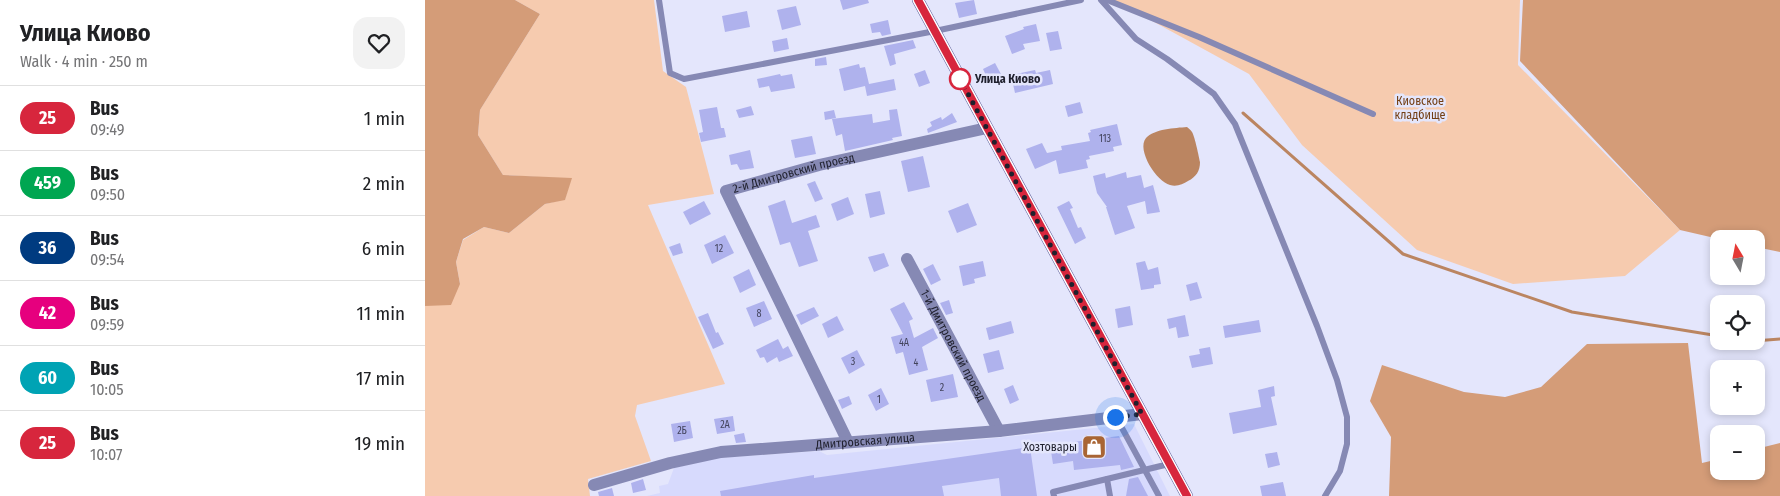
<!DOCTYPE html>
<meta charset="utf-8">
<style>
body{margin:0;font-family:"Fira Sans Condensed",sans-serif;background:#f2f2f2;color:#202124;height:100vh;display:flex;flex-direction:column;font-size:19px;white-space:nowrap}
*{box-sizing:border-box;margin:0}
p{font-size:16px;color:#757577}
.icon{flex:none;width:28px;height:28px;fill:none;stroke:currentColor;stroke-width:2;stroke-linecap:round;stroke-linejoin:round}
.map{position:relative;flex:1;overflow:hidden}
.details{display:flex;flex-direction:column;background:#fff;width:425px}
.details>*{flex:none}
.badge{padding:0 10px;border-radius:16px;font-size:18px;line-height:32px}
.needle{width:32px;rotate:350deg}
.buttons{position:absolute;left:1285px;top:230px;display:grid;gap:10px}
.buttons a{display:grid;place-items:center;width:55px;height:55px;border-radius:10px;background:#fff;box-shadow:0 2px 8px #0003;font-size:25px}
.you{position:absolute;width:25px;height:25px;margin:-12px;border:4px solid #fff;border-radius:50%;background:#1a73e8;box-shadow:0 0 0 8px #1a73e833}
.map>.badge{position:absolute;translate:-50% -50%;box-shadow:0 0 0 2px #fff}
.round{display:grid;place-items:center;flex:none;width:52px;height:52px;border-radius:15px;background:#f2f2f2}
.overview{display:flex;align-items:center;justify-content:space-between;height:85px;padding:0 20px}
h1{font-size:24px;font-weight:700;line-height:38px}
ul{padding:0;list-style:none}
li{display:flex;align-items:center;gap:15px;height:65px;padding:0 20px;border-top:1px solid #e0e0e0}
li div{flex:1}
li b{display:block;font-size:19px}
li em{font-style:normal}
li .badge{min-width:55px;font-weight:700;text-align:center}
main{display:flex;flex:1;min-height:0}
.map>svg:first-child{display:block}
.built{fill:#d7dafd}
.green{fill:#f6cbaf}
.forest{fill:#d49c78}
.water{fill:#bb8561}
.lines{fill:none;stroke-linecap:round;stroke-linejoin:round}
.stream{stroke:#bb8561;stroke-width:3}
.building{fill:#afb2ed}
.lane{stroke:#8689b4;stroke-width:6}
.street{stroke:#8689b4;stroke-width:12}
.secondary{stroke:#5a5a98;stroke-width:12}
.line-casing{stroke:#fff;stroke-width:11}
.line{stroke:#d7263d;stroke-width:8}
.walk{stroke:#1f202d;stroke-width:5;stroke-dasharray:0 9}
.stop-dot{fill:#fff;stroke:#d7263d;stroke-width:2.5}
.labels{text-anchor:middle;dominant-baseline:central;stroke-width:5;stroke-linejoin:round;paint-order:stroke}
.number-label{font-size:10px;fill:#43445d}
.stop-label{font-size:12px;font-weight:bold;fill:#1f202d;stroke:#e4e6fc;text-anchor:start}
.park-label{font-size:12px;fill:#733f15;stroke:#e4e6fc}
.street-label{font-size:12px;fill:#1f202d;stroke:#e4e6fc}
.poi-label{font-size:12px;fill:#1f202d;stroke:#e4e6fc;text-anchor:end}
</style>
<main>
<section class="details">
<div class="overview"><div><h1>Улица Киово</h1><p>Walk · 4 min · 250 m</p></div><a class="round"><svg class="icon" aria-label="heart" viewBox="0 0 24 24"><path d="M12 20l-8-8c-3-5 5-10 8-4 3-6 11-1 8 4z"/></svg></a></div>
<ul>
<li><span class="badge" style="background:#d7263d;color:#fff">25</span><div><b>Bus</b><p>09:49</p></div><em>1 min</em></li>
<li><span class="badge" style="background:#00a651;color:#fff">459</span><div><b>Bus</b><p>09:50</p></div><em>2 min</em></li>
<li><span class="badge" style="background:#003b80;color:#fff">36</span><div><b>Bus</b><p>09:54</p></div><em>6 min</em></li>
<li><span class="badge" style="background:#e6007e;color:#fff">42</span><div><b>Bus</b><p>09:59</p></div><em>11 min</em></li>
<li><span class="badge" style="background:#00a3b4;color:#fff">60</span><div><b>Bus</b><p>10:05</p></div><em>17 min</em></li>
<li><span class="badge" style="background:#d7263d;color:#fff">25</span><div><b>Bus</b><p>10:07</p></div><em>19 min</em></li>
</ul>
</section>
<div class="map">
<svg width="1355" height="496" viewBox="0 0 1355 496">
<rect width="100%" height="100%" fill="#e4e6fc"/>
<path class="built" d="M709,424L745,496H222L235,493L234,486L243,484L249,468L292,458L394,451L402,455Z"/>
<g class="green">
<path d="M90,0H229L238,71L261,87L289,194L223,205L300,384L212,405L210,416L226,461L163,479L165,496H0V306L35,284L31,262L38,240L59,227L84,233L120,204L140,199L146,179L78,175L53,135L55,110L115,14Z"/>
<path d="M689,0H1095L1093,65L1255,230L1200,276L1088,284L992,250L877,145L824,74Z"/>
</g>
<g class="forest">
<path d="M0,0H90L115,14L55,110L53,135L78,175L147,178L140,200L120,204L84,233L59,227L38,239L31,262L35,284L26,305L0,306Z"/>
<path d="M1098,0H1355V252L1331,247V239H1294L1255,230L1095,61Z"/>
<path d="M1263,343L1277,463L1294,459V471H1331V449L1355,443V496H964L966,437L945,401L957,365L1039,392L1080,397L1116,387L1162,344Z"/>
</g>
<path class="water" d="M762,127C764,129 766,130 767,132C770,137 774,157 775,162C775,171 771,177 763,181C758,184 752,187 745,185C732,182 711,150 721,138C729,129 750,128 762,127Z"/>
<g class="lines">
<g class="stream">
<path d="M818,113L978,254L1147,312L1294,336"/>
<path d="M1329,341L1355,339"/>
</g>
</g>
<g class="building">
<path d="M415,0H443L444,3L418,10Z"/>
<path d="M549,0L552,14L534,18L530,3Z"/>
<path d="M371,6L376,25L357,30L352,10Z"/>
<path d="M322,11L325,27L300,32L297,16Z"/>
<path d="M463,20L466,34L457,36L455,32L447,33L445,24Z"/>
<path d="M611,24L615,41L598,44L600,49L587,54L580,36L599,29L598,27Z"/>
<path d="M633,31L637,49L625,51L621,33Z"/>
<path d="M362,38L364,49L349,52L347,41Z"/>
<path d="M488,40L491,48L469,54L471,64L465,66L459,46Z"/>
<path d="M401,57L402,65L390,66V59Z"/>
<path d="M570,63L577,76L564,82L558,69Z"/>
<path d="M434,64L435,68L440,67L444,84L469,79L471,90L442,96L440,86L419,91L414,69Z"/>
<path d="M500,70L505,83L494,87L489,74Z"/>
<path d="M610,70L611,73L625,70L628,84L590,93L586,75Z"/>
<path d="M355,74L356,76L367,74L370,88L346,92L344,86L334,88L332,79Z"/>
<path d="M655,102L658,113L643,117L640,106Z"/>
<path d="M326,106L329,115L314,118L311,110Z"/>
<path d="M292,107L296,128H299L301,137L276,142L274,133L278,132L274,110Z"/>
<path d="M472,109L477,136L467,138L468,140L420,151L417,134L411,136L407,119L447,114L448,123L465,120L464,110Z"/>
<path d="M409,110L411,118L400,120L399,112Z"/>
<path d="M527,113L532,122L503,133L502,129L507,126L505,122L516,117L517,120Z"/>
<path d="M692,124L697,145L688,147L689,151L664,156L665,159L661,160L663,168L634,174L631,160L610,169L601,149L617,143L622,153L637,150L636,146L665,141L663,133L666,132L665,130Z"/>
<path d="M387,136L391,154L370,158L366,140Z"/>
<path d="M325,150L329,168L315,170L312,164L306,165L304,155Z"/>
<path d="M498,156L505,187L483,192L476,161Z"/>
<path d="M701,172L702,178L716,175L719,188L728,185L735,212L722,214L720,201L702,206L710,228L690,235L681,207H682L672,193L668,176L680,173L681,178Z"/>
<path d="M390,181L398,199L390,202L382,184Z"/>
<path d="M455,191L460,214L445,218L440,194Z"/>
<path d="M423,197L429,214L412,221L406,204Z"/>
<path d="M360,200L367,223L391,215L395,227L383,231L393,261L374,267L365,242L355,245L343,206Z"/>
<path d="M279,201L286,214L265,225L258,212Z"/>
<path d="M644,201L648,208L645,209L653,228L656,227L661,238L650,244L632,207Z"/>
<path d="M543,203L552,225L532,233L523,211Z"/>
<path d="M300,235L309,253L287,264L279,245Z"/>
<path d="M255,243L258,253L248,256L244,247Z"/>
<path d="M459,253L464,266L449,272L443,257Z"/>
<path d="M558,261L561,276L549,279L550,283L538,286L534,266Z"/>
<path d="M720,261L723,270L733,267L736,284L729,285V288L716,290L711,263Z"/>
<path d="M508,264L516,280L506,285L498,269Z"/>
<path d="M324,269L331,285L315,293L308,277Z"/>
<path d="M772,282L777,298L765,301L761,285Z"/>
<path d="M524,300L528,313L521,315L515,303Z"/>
<path d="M339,301L347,319L329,327L321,308Z"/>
<path d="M479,302L488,319L484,321L489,338L508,328L513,338L497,347L503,370L484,375L478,352L471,354L466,337L478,334L465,309Z"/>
<path d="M705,306L708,325L693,328L690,309Z"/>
<path d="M389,307L394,316L376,325L371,315Z"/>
<path d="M283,313L291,333L293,332L299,344L288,349L273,317Z"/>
<path d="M760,315L764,336L753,338L751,327L744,329L742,319Z"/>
<path d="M412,316L419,330L403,338L397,324Z"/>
<path d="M834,320L836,332L800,338L798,326Z"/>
<path d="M586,321L589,333L564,340L561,328Z"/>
<path d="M353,339L358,349L363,346L368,356L354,362L352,357L342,363L339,357L335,358L331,350Z"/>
<path d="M785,347L788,364L767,368L764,356L775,354L774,349Z"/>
<path d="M432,350L440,365L424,374L416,358Z"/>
<path d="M574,350L579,369L563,373L558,354Z"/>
<path d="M528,374L533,397L506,402L501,380Z"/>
<path d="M588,385L594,400L585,404L579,389Z"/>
<path d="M849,386L850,396L846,397L852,425L808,434L804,413L836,407L833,390Z"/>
<path d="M456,388L464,404L451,411L443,395Z"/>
<path d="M424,396L427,404L417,409L413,400Z"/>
<path d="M308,416L310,431L292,434L289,419Z"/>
<path d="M265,421L268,438L249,442L246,424Z"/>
<path d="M319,433L321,442L311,443L309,435Z"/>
<path d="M694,436L709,467L696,470L695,465L649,470L648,461L628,464L625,445Z"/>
<path d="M605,447L612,496H576L574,478L517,486L519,496H296L295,491L389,475V478Z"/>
<path d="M852,452L855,465L843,468L840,454Z"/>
<path d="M713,477L723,496H701L704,479Z"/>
<path d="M218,479L221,490L208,493L206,483Z"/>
<path d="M858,482L861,496H837L835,486Z"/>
<path d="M187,488L189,496H174L173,492Z"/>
</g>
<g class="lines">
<g class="lane">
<path d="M234,0L245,73L259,79L510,31L656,0"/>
<path d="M676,0L711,39L742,59L789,94L810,124L892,326L912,380L922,417V444L915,471L900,496"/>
<path d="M682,0L774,37L948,114"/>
<path d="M691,417L734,496"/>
<path d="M682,479L685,496"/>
<path d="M629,496L628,492L744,464"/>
</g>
<g class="street">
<path id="s1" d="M482,259L574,431"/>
<path id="s2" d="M423,442L301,191L394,165L562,128"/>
<path id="s3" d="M169,485L245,463L296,452L574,431L717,414"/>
</g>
<path class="secondary" d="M493,0L762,496"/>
</g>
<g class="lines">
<defs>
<path id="line" d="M493,0L762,496"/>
</defs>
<use href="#line" class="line-casing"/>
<use href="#line" class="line"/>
<path class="walk" d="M535,79L717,414L690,417"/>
</g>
<defs>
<symbol id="shop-square" viewBox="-11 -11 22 22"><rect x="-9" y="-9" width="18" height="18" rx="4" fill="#a96534" stroke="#e4e6fc"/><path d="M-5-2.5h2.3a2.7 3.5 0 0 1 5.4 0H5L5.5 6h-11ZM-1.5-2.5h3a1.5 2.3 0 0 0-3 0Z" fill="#fff"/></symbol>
</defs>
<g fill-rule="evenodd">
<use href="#shop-square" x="655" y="433" width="28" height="28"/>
</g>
<circle class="stop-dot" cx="535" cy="79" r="10"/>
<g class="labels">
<g class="number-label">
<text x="680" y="139">113</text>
<text x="294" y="249">12</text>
<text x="334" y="314">8</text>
<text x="479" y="343">4А</text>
<text x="428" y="362">3</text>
<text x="491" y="363">4</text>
<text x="517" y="388">2</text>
<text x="454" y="400">1</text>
<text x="300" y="425">2А</text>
<text x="257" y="431">2Б</text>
</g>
<g class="stop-label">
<text x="550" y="79">Улица Киово</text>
</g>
<g class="park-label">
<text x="995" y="101">Киовское<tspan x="995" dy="14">кладбище</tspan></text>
</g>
<g class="street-label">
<text stroke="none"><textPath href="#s2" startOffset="349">2-й Дмитровский проезд</textPath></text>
<text stroke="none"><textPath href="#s1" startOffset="98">1-й Дмитровский проезд</textPath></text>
<text stroke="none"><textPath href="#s3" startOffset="276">Дмитровская улица</textPath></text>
</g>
<g class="poi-label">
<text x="652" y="447">Хозтовары</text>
</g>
</g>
</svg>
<div class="buttons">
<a><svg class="needle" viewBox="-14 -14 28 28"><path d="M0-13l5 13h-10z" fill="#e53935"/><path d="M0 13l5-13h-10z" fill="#757577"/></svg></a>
<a><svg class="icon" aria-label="locate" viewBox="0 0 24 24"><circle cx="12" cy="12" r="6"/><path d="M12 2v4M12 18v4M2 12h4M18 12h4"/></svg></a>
<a>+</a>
<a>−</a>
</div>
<div class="you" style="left:690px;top:417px"></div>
</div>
</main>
